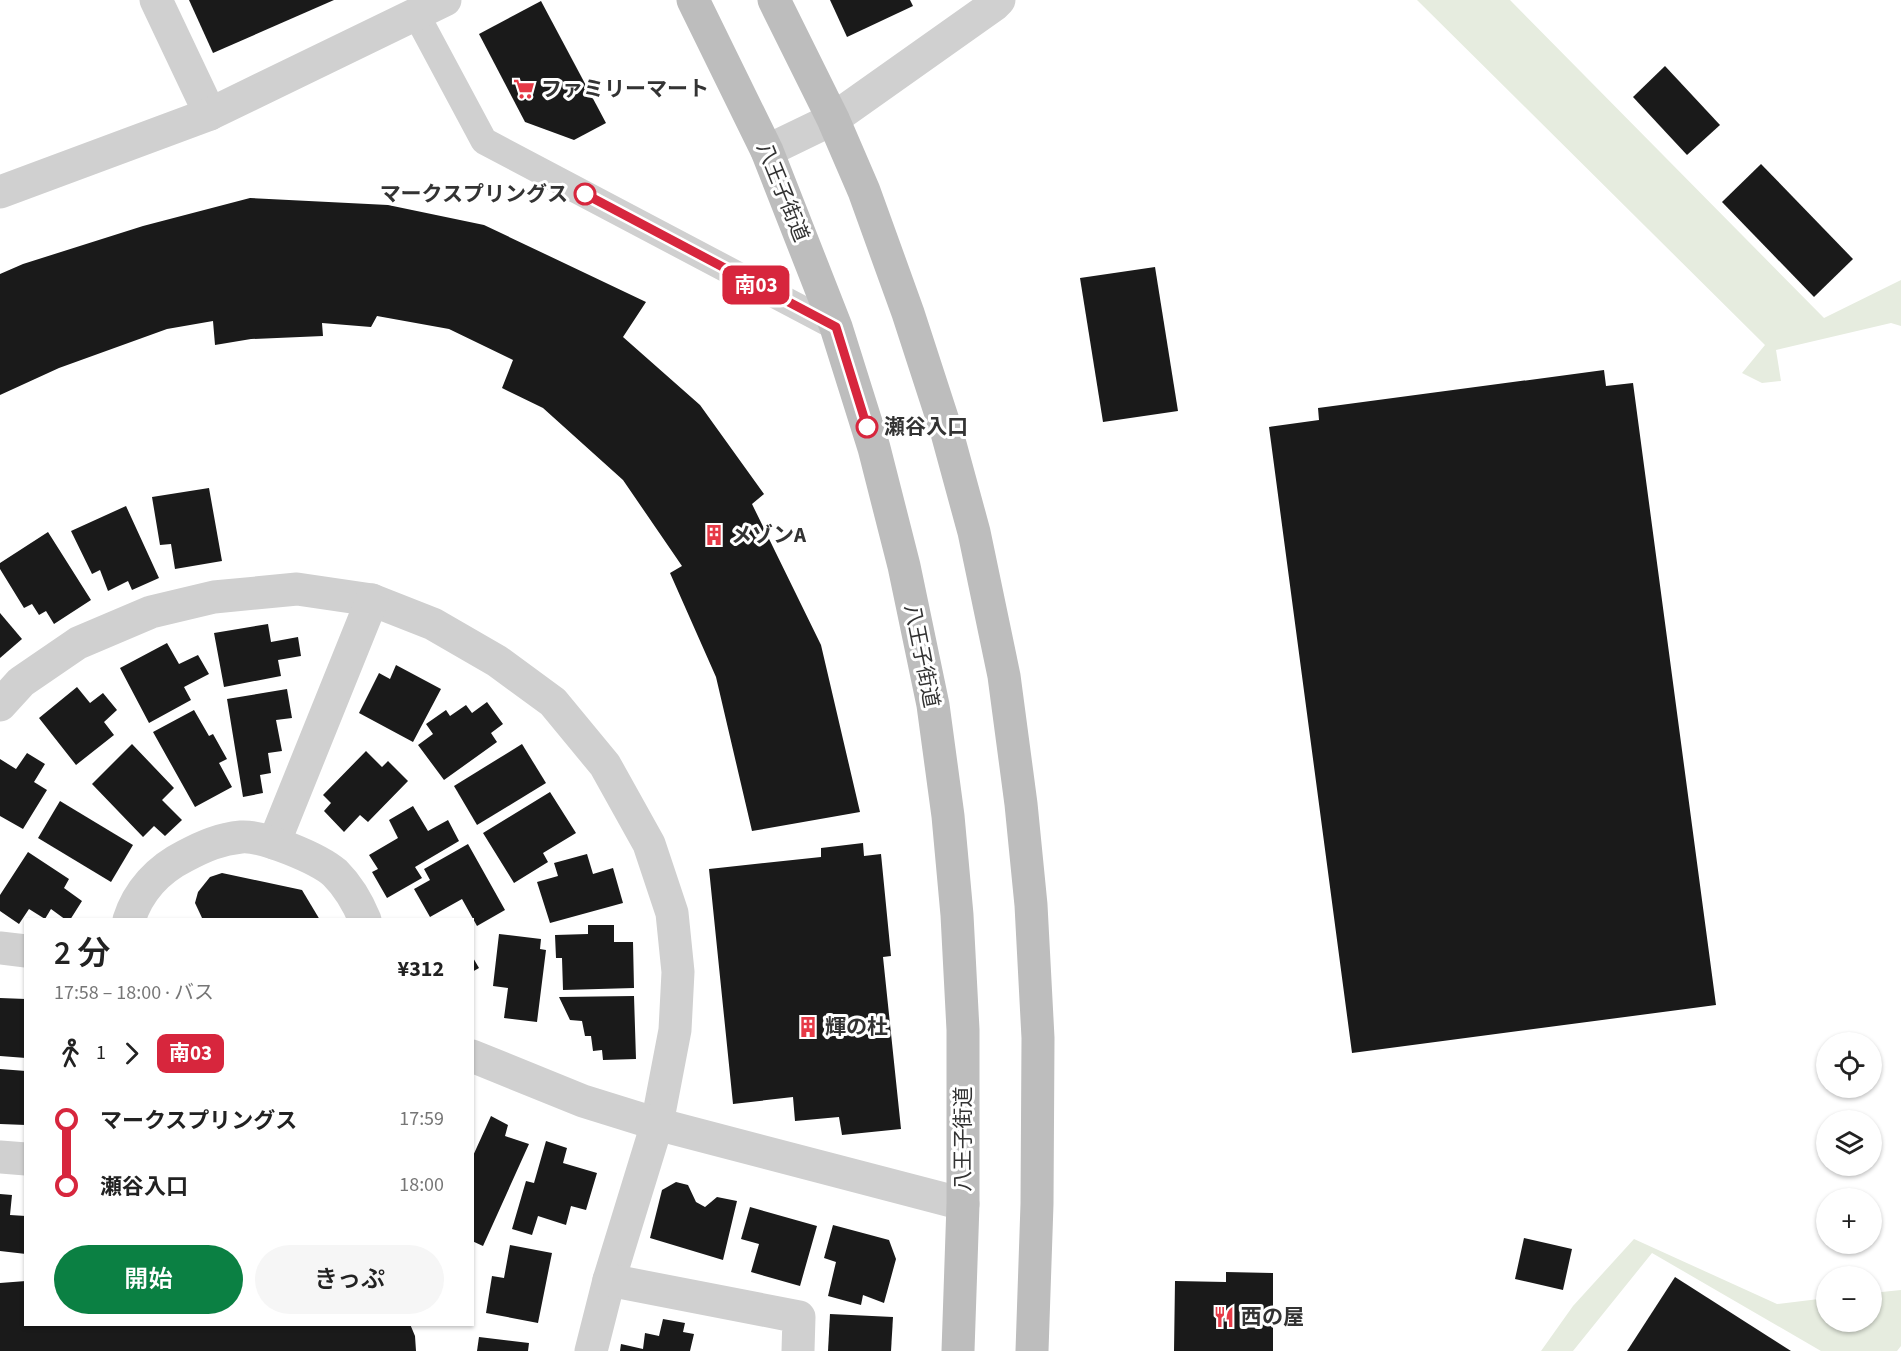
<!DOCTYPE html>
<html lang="ja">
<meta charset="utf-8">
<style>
body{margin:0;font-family:"Source Sans 3","Noto Sans JP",sans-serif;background:#f6f6f6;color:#222;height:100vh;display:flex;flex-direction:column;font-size:22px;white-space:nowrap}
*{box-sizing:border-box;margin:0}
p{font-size:20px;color:#767676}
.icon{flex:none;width:33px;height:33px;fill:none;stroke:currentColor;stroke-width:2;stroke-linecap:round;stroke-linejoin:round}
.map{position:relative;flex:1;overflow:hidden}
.drawer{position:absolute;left:24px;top:918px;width:450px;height:408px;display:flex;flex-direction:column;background:#fff;border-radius:0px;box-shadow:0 2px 4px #0004}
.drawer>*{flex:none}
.badge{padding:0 12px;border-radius:9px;font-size:21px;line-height:39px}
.controls{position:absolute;left:1816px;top:1032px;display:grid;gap:12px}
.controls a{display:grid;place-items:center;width:66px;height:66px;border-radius:50%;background:#fff;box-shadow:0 2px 4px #0004;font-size:30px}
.map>.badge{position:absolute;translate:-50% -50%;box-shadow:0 0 0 3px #fff}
.legs{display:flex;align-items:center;gap:9px;height:66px;padding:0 30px;font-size:20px}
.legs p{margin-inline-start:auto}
.head{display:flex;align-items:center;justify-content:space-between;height:102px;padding:0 30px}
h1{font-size:33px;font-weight:600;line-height:45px}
.button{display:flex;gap:12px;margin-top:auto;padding:12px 30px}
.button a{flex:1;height:69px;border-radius:36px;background:#0b8043;color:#fff;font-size:24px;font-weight:600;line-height:69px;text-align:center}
.button a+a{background:#f6f6f6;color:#222}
ul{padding:0 30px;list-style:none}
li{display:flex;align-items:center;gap:21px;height:66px;font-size:22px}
li i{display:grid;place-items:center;width:9px;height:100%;margin:0 8px;background:currentColor}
li i::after{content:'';width:15px;height:15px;margin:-8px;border:4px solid;border-radius:50%;background:#fff}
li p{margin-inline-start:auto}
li:first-child i{background:linear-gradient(#0000 50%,currentColor 0)}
li:last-child i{background:linear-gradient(currentColor 50%,#0000 0)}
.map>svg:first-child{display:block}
.green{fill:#e6ecdf}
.building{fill:#1a1a1a}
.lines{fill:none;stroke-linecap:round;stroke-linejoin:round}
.lane{stroke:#d0d0d0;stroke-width:27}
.street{stroke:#d0d0d0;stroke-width:33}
.secondary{stroke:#bdbdbd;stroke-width:33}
.line-1-casing{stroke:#fff;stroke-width:14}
.line-1{stroke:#d7263d;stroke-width:9}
.stop-1-dot{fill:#fff;stroke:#d7263d;stroke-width:3}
.labels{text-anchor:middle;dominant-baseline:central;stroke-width:6;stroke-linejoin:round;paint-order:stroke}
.poi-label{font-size:21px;font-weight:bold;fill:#333;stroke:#fff;text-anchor:start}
.street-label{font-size:21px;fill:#333;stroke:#fff}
.stop-label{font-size:21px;font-weight:bold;fill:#333;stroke:#fff;text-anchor:end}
</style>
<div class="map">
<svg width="1901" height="1351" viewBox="0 0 1901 1351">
<rect width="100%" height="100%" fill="#fff"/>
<g class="green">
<path d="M1417,0H1510L1824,318L1901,280V326L1891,323L1776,350L1781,381L1762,383L1742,373L1765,345Z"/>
<path d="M1634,1239L1777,1304L1827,1298V1322H1872V1293L1901,1290V1346L1897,1351H1821L1652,1253L1573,1351H1541L1573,1306Z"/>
</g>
<g class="building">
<path d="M189,0H334L213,53Z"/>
<path d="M830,0H910L913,6L847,37Z"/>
<path d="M541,1L606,123L574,140L525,122L479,34Z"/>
<path d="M1665,66L1720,125L1687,155L1633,97Z"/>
<path d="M1761,164L1853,259L1814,297L1722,202Z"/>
<path d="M250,198L388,205L484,225L646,302L623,337L700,405L764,494L752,504L821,645L860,812L752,831L716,677L670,573L682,566L623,480L543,408L502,388L513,360L449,329L377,316L371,327L322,323L323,336L251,339L215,345L213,321L167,329L59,368L0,395V274L23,264L143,226Z"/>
<path d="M1155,267L1178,411L1103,422L1080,278Z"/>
<path d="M1604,370L1606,386L1633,383L1716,1005L1352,1053L1269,427L1319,420L1318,408Z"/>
<path d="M209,488L222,561L175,569L171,544L160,545L152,497Z"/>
<path d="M126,506L159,578L132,590L128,581L108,591L100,570L92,574L71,531Z"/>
<path d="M48,532L91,600L54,624L46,611L39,615L32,604L24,608L0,569V563Z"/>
<path d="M0,613L22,639L0,658Z"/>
<path d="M268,624L271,642L298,637L301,656L278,660L281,676L224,687L214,633Z"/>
<path d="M167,643L179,664L198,655L209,674L184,687L191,700L149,723L120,668Z"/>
<path d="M396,665L441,689L413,742L359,713L379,673L390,679Z"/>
<path d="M77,687L90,703L103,693L117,710L104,722L114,735L76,765L39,718Z"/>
<path d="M287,689L292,718L276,720L282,751L268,753L271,773L260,775L263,793L243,797L227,699Z"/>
<path d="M487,702L503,724L491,733L497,742L444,780L418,745L433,734L426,724L446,710L450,716L466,705L472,713Z"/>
<path d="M194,710L209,736L213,734L227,759L219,763L232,787L195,807L153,732Z"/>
<path d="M132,744L174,788L162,800L182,820L165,836L154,826L143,837L92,784Z"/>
<path d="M522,744L546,783L477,825L454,786Z"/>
<path d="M366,751L382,767L388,761L408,781L368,822L360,815L344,832L324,811L331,803L323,795Z"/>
<path d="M27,753L45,764L34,782L47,790L23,829L0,816V759L16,769Z"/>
<path d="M550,792L576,833L543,853L548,862L514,883L483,833Z"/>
<path d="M60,801L133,845L111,882L38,838Z"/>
<path d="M413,806L428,831L448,820L459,841L415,867L422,878L387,898L372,872L378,869L369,855L398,838L389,820Z"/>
<path d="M863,843L864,856L881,854L891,956L883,957L901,1129L842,1135L839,1117L795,1121L793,1097L733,1104L709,869L821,857V848Z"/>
<path d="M468,844L505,910L477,926L462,899L430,917L414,889L430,880L424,869Z"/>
<path d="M28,852L69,879L64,888L82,901L70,920H66L51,909L45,919L29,909L19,924L0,911V895Z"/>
<path d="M587,854L593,874L613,868L623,903L550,923L537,882L558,876L554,863Z"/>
<path d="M222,873L302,890L320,920H203L195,903L198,892L210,877Z"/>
<path d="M588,925H614V942H633L634,988L563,990L562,958H556L555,935L588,934Z"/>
<path d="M499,934L541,939L540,949L546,950L537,1022L504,1018L508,988L493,986Z"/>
<path d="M472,956L479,968L472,972Z"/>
<path d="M634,996L636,1059L603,1060L602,1050L593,1051L591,1036H585L582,1021L570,1020L559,997Z"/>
<path d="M0,998L26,999V1058L0,1056Z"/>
<path d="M0,1069L26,1071V1125L0,1124Z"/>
<path d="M491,1116L508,1125L505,1136L529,1144L483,1246L472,1241V1158Z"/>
<path d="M546,1141L567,1148L563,1163L597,1173L586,1210L571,1206L566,1225L538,1216L532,1235L512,1229L526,1181L534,1183Z"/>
<path d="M676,1182L688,1185L696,1202L705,1207L717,1197L737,1201L723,1260L650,1238L662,1190Z"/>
<path d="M0,1194L12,1195L10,1215L26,1216V1254L0,1251Z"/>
<path d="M750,1207L817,1226L800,1286L751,1272L759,1244L741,1239Z"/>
<path d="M833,1225L889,1240L896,1259L884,1303L863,1295L861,1305L828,1296L836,1262L824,1258Z"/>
<path d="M1524,1238L1572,1249L1563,1290L1515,1279Z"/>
<path d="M510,1245L552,1253L538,1323L486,1313L492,1276L504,1278Z"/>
<path d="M1226,1272L1273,1273V1351H1174L1175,1281L1226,1282Z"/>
<path d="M1675,1277L1791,1351H1627Z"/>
<path d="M26,1281V1324H410L415,1336L416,1351H0V1283Z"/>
<path d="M830,1314L893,1317L891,1351H828Z"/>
<path d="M663,1319L685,1323L683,1332L694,1334L690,1351H620L621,1344L643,1349L645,1333L659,1336Z"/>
<path d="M479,1337L529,1343L528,1351H477Z"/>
</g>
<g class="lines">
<path class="lane" d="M416,14L484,141L836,327"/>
<g class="street">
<path d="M156,0L210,114"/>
<path d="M767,151L833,119L994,5L999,0"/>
<path d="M0,192L210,114L445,0"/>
<path d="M0,705L21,682L78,643L151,612L214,597L297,589L372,600L433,624L497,661L553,702L605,765L649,844L672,913L678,972L675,1030L657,1124L609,1280L591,1351"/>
<path d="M274,843L372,600"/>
<path d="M129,920C138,891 159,869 185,856C204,846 220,839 241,837C263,835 319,859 335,873C348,886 358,903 365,920"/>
<path d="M0,948L26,951"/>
<path d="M472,1056L583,1101L657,1124L963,1204"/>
<path d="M0,1157L26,1159"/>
<path d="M609,1280L799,1317L798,1351"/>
</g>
<g class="secondary">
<path d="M693,0L767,151L836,327L874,448L904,566L933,705L948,816L957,915L963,1030V1204L958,1351"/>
<path d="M774,0L833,119L864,191L908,313L947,433L974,532L1004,676L1021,804L1031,905L1038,1038L1037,1204L1032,1351"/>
</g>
</g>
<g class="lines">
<defs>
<path id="line-1" d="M585,194L836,327L867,427"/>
</defs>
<use href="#line-1" class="line-1-casing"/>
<use href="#line-1" class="line-1"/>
</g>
<defs>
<symbol id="supermarket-bare" viewBox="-9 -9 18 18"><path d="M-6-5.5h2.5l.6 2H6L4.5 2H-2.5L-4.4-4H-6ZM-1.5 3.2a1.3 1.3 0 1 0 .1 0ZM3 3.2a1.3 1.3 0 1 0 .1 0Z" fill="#e63946" stroke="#fff" stroke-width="2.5" paint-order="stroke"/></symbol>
<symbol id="building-bare" viewBox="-9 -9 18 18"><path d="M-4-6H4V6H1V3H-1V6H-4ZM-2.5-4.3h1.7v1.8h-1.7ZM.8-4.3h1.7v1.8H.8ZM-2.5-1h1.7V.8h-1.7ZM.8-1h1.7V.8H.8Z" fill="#e63946" stroke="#fff" stroke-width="2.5" paint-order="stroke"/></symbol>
<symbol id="restaurant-bare" viewBox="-9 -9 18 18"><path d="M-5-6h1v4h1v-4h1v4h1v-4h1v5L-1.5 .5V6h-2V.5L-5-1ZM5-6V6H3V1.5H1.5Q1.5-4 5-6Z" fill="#e63946" stroke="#fff" stroke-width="2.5" paint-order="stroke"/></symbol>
</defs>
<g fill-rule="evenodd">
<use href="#supermarket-bare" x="509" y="74" width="30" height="30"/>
<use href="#building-bare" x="699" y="520" width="30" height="30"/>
<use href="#building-bare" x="793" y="1012" width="30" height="30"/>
<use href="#restaurant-bare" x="1209" y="1302" width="30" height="30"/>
</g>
<g class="stop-1-dot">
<circle cx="585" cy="194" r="10"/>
<circle cx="867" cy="427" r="10"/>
</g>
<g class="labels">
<g class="poi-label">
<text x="541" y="89">ファミリーマート</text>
<text x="731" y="535">メゾンA</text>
<text x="825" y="1027">輝の杜</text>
<text x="1241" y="1317">西の屋</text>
</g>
<g class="street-label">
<text transform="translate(783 192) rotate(68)">八王子街道</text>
<text transform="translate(922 656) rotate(79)">八王子街道</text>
<text transform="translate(963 1139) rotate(-90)">八王子街道</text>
</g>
<g class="stop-label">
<text x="568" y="194">マークスプリングス</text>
<text x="884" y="427" text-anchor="start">瀬谷入口</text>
</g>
</g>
</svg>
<div class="controls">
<a><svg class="icon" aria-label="locate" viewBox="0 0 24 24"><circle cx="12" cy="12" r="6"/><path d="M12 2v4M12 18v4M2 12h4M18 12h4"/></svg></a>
<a><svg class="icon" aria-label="layers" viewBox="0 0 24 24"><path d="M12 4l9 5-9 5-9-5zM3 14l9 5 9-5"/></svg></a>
<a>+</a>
<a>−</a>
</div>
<b class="badge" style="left:756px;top:285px;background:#d7263d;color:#fff">南03</b>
<section class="drawer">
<div class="head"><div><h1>2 分</h1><p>17:58 – 18:00 · バス</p></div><b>¥312</b></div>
<div class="legs"><svg class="icon" aria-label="walk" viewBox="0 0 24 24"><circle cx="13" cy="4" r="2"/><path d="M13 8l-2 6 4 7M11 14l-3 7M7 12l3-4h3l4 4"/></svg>1<svg class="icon" aria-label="forward" viewBox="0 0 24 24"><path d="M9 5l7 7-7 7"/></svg><b class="badge" style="background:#d7263d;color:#fff">南03</b></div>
<ul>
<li><i style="color:#d7263d"></i><b>マークスプリングス</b><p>17:59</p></li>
<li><i style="color:#d7263d"></i><b>瀬谷入口</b><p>18:00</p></li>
</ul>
<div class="button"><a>開始</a><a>きっぷ</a></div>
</section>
</div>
